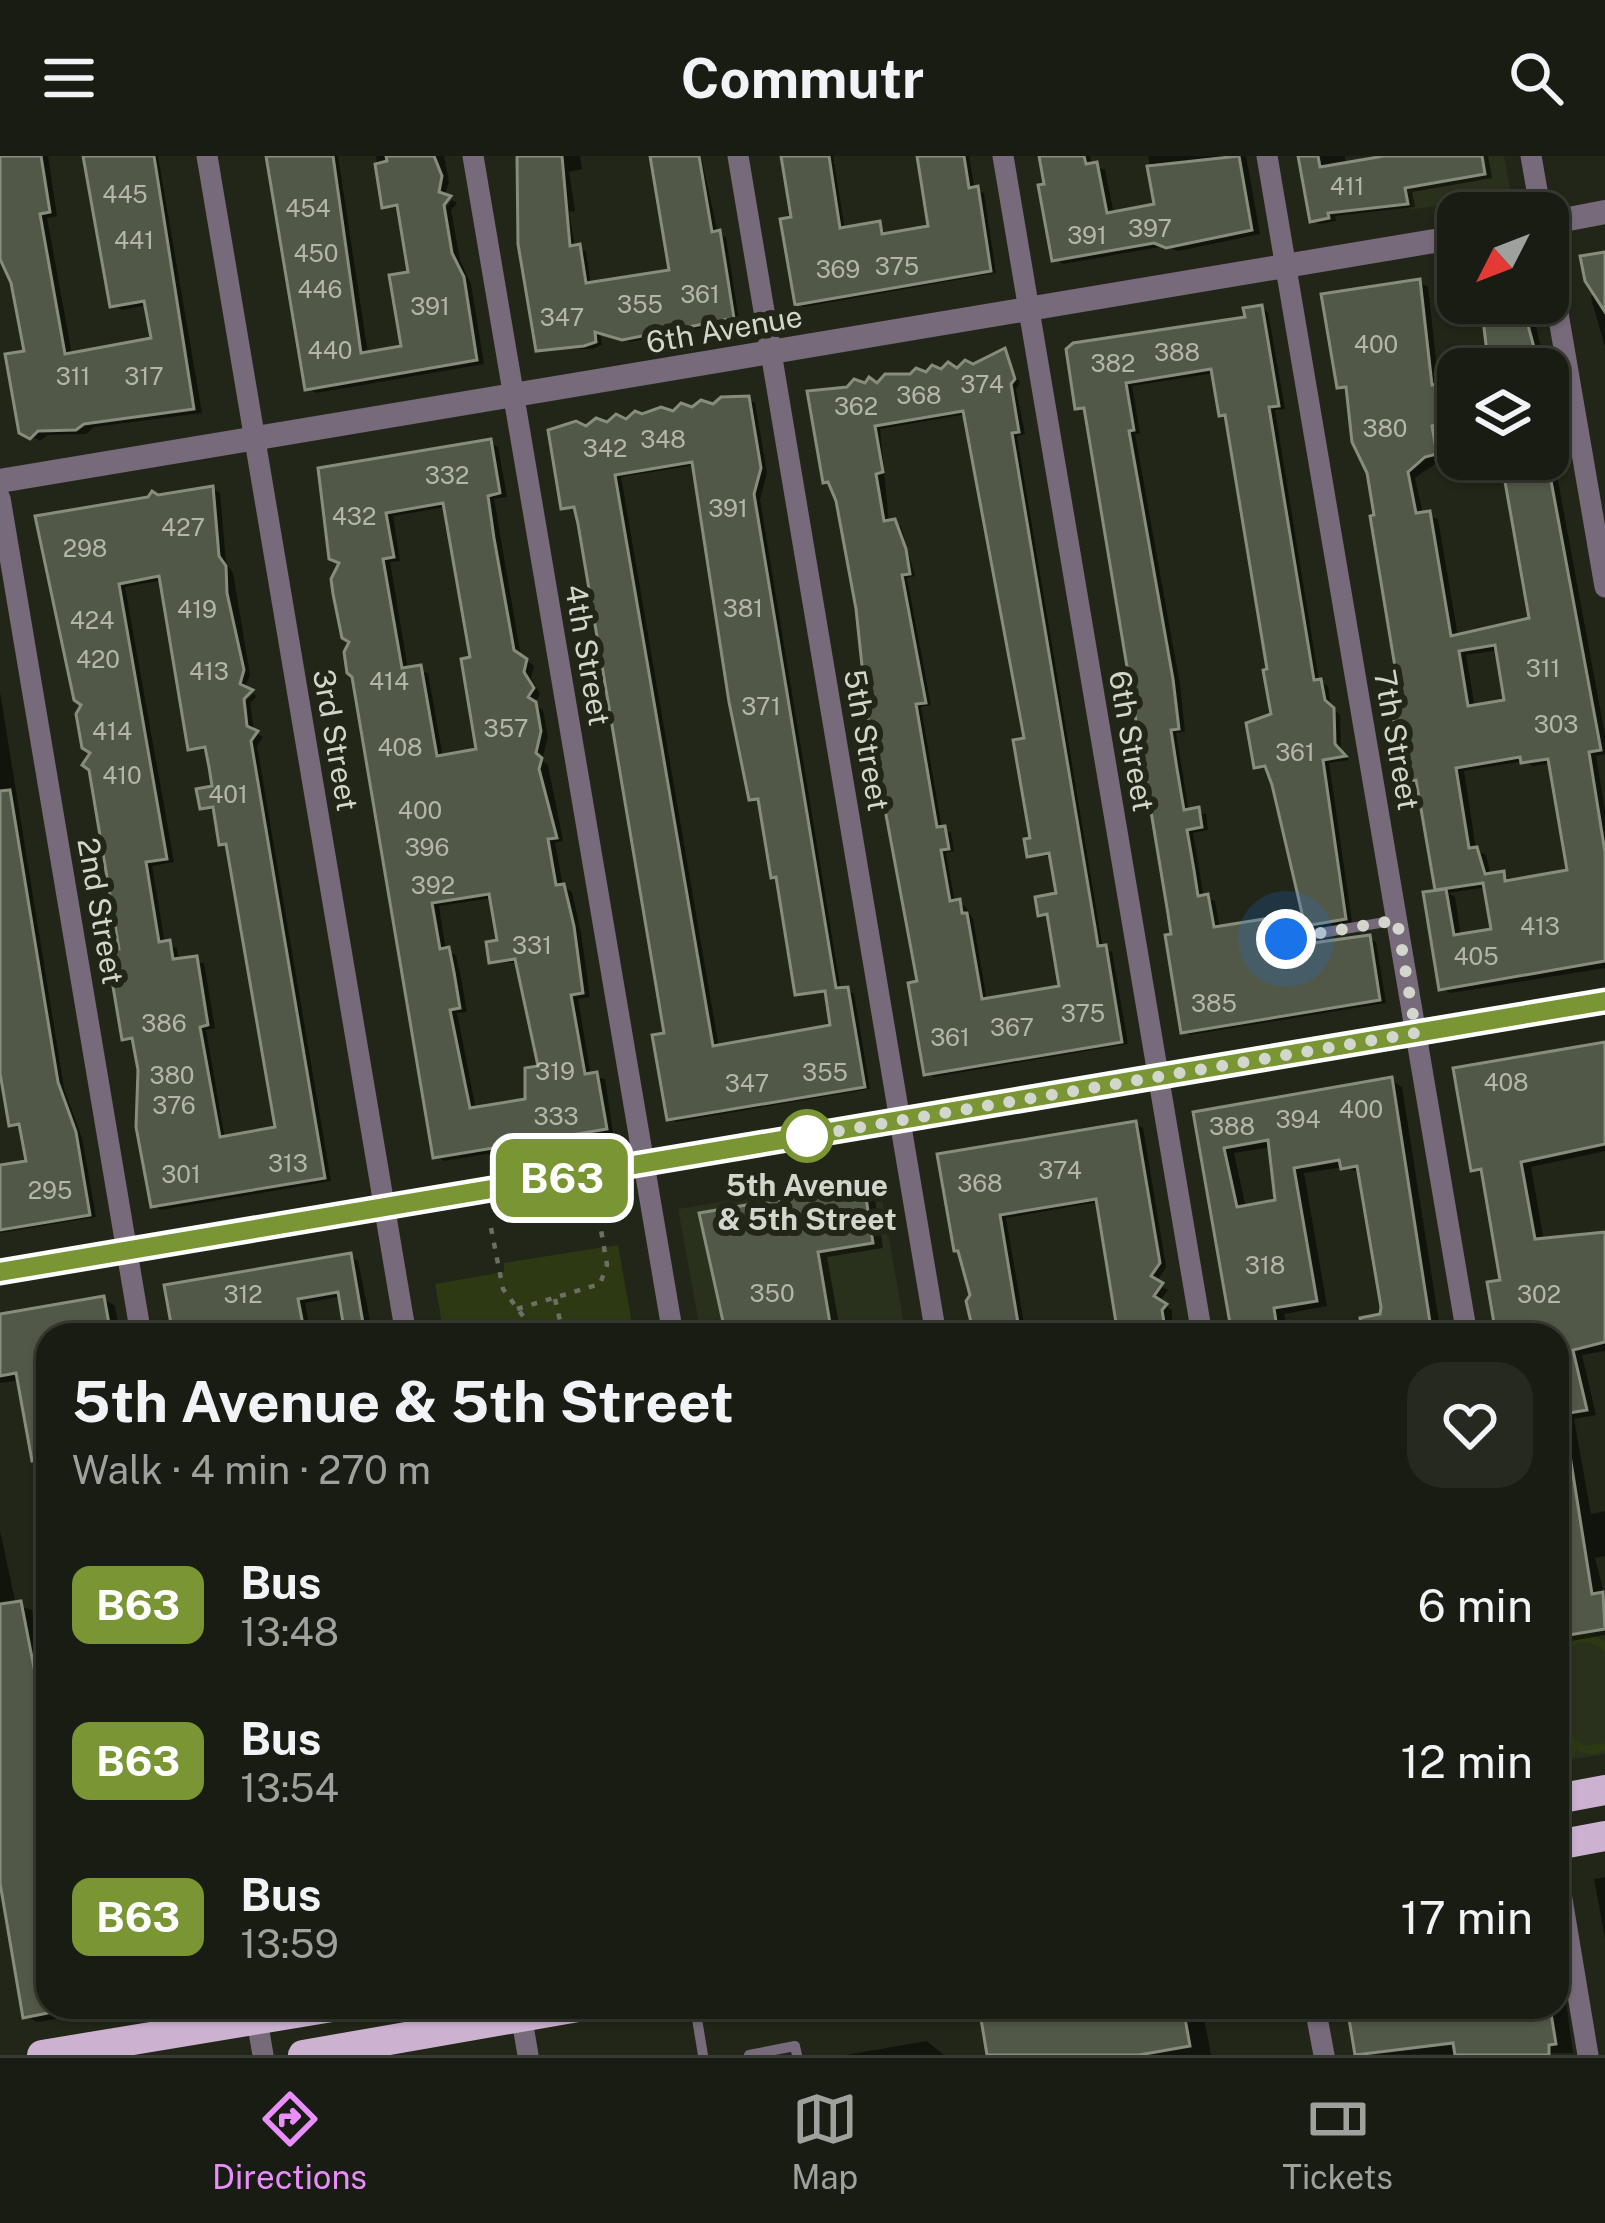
<!DOCTYPE html>
<meta charset="utf-8">
<style>
body{margin:0;font-family:"Public Sans",sans-serif;background:#262920;color:#f1f3f6;height:100vh;display:flex;flex-direction:column;font-size:45px;white-space:nowrap}
*{box-sizing:border-box;margin:0}
p{font-size:39px;color:#9fa19f}
.icon{flex:none;width:66px;height:66px;fill:none;stroke:currentColor;stroke-width:2;stroke-linecap:round;stroke-linejoin:round}
.map{position:relative;flex:1;overflow:hidden}
.sheet{position:absolute;left:36px;top:1167px;width:1533px;height:696px;display:flex;flex-direction:column;background:#191c12;border-radius:36px;box-shadow:0 3px 9px #0004,0 0 0 3px #373a32}
.sheet>*{flex:none}
.badge{padding:0 24px;border-radius:18px;font-size:42px;line-height:78px}
.needle{width:78px;rotate:228deg}
.tools{position:absolute;left:1437px;top:36px;display:grid;gap:24px}
.tools a{display:grid;place-items:center;width:132px;height:132px;border-radius:24px;background:#191c12;box-shadow:0 3px 9px #0004,0 0 0 3px #373a32;font-size:60px}
.you{position:absolute;width:60px;height:60px;margin:-30px;border:9px solid #fff;border-radius:50%;background:#1a73e8;box-shadow:0 0 0 18px #1a73e833}
.map>.badge{position:absolute;translate:-50% -50%;box-shadow:0 0 0 6px #fff}
.round{display:grid;place-items:center;flex:none;width:126px;height:126px;border-radius:36px;background:#262920}
.summary{display:flex;align-items:center;justify-content:space-between;height:204px;padding:0 36px}
h1{font-size:57px;font-weight:700;line-height:90px}
ul{padding:0;list-style:none}
li{display:flex;align-items:center;gap:36px;height:156px;padding:0 36px}
li div{flex:1}
li b{display:block;font-size:45px}
li em{font-style:normal}
li .badge{min-width:132px;font-weight:700;text-align:center}
header{display:flex;justify-content:space-between;align-items:center;height:156px;padding:0 36px;background:#191c12;font-size:54px;font-weight:700}
.tabs{display:flex;justify-content:space-around;align-items:center;height:168px;border-top:3px solid #373a32;background:#191c12;font-size:33px;color:#9fa19f}
.tabs a{display:grid;justify-items:center;gap:6px}
.tabs .active{color:#ea8dfd}
.map>svg:first-child{display:block}
.built{fill:#29301c}
.green{fill:#2d3912}
.shadow{fill:#0007;fill-rule:evenodd}
.building{fill:#525848;stroke:#878d7c;stroke-width:3;fill-rule:evenodd}
.lines{fill:none;stroke-linecap:round;stroke-linejoin:round}
.path{stroke:#6c7064;stroke-width:4.5;stroke-dasharray:6 9;stroke-linecap:butt}
.service{stroke:#776a7a;stroke-width:10}
.minor{stroke:#776a7a;stroke-width:21}
.tertiary{stroke:#776a7a;stroke-width:24}
.primary{stroke:#ccb1d1;stroke-width:30}
.line-casing{stroke:#fff;stroke-width:27}
.line{stroke:#799534;stroke-width:18}
.walk{stroke:#d2d6cc;stroke-width:12;stroke-dasharray:0 21.6}
.stop-dot{fill:#fff;stroke:#799534;stroke-width:6}
.labels{text-anchor:middle;dominant-baseline:central;stroke-width:12;stroke-linejoin:round;paint-order:stroke}
.number-label{font-size:24px;fill:#b2b6ab}
.street-label{font-size:30px;fill:#d2d6cc;stroke:#212618}
.stop-label{font-size:30px;font-weight:bold;fill:#d2d6cc;stroke:#212618}
</style>
<header><svg class="icon" aria-label="menu" viewBox="0 0 24 24"><path d="M4 6h16M4 12h16M4 18h16"/></svg>Commutr<svg class="icon" aria-label="search" viewBox="0 0 24 24"><circle cx="10" cy="10" r="6"/><path d="M15 15l6 6"/></svg></header>
<div class="map">
<svg width="1605" height="1899" viewBox="0 0 1605 1899">
<rect width="100%" height="100%" fill="#212618"/>
<g class="built">
<path d="M1400,0H1504L1511,37L1410,54Z"/>
<path d="M878,1019L906,1179H701L678,1053Z"/>
<path d="M1605,1473V1598L1564,1605L1557,1561V1481Z"/>
</g>
<g class="green">
<path d="M618,1089L634,1179H444L435,1128L504,1116V1107Z"/>
<path d="M1589,1478L1605,1485V1496C1596,1488 1589,1484 1577,1488C1545,1498 1567,1558 1573,1581L1584,1590L1605,1587V1595L1592,1599L1575,1594V1600L1568,1601L1557,1539V1494L1572,1481Z"/>
</g>
<g class="shadow">
<path d="M0,0H48L57,60L47,62L72,199L154,184L148,149L122,154L113,149L87,0H158L202,257L94,271L86,278L48,279L40,285L22,275L27,197L0,77Z"/>
<path d="M269,0H338L368,198L405,192L411,119L401,53L384,50L376,0H444L449,26L437,63L452,44L457,47L451,54L460,104L471,128L484,208L316,237L308,232Z"/>
<path d="M520,0H580L582,13L569,16L575,55L569,56L575,92L586,95L591,130L673,117L655,0H701L718,78L726,81L739,164L631,186L600,176L602,189L592,193H539Z"/>
<path d="M784,0H833L845,74L879,68L887,80L932,72L919,0H969L975,34L984,37L996,117L804,151L798,148L794,64Z"/>
<path d="M1038,0H1090L1092,9L1105,14L1114,58L1158,51L1148,0H1246L1260,78L1178,95L1165,90L1063,108L1055,103Z"/>
<path d="M1297,0H1345L1346,9L1400,0H1488L1492,22L1412,36L1415,51L1335,60L1336,65L1320,68L1312,64Z"/>
<path d="M1605,99V191L1591,142Z"/>
<path d="M1419,126L1428,131L1439,231L1458,227V270L1439,274L1444,302L1415,322L1423,359L1438,363L1458,481L1532,464L1504,303H1548V271L1605,579V598L1596,600L1605,655V812L1450,837L1441,832L1444,736L1437,733L1420,629L1407,625L1402,538L1370,316L1349,236L1340,230ZM1499,494L1508,546L1475,552L1466,499ZM1524,605L1533,610L1552,607L1570,716L1513,727L1508,721L1511,739L1502,720H1506L1503,718L1491,720L1486,699L1476,694L1464,615ZM1487,731L1494,775L1461,781L1455,741L1448,737Z"/>
<path d="M1483,147H1530L1543,199L1537,201L1539,213H1492Z"/>
<path d="M1261,152L1268,156L1285,253L1275,254L1319,525L1328,530L1331,551L1340,559L1341,595L1349,604L1329,607L1352,766L1315,772L1307,768L1269,613L1257,610L1274,560L1270,516L1228,261L1222,258L1215,217L1132,230L1140,277L1135,278L1180,529L1185,576L1176,577L1183,619L1189,656L1206,658L1208,674L1193,677L1204,742L1215,745L1220,773L1263,766L1270,770L1275,795L1369,782L1376,786L1386,847L1190,879L1183,875L1175,780L1085,255L1078,251Z"/>
<path d="M1004,196L1020,227L1016,233L1025,278L1017,280L1103,793L1112,796L1128,888L934,921L927,918L921,828L839,344L826,325L878,230L973,212ZM967,258L1028,585L1030,699L1053,700L1060,740L1041,758L1051,761L1062,832L987,845L973,763L965,750L955,747L946,697L954,695L951,677L942,672L921,551L931,549L907,422L915,420L901,370L889,367L880,273Z"/>
<path d="M748,243L755,247L767,317L760,343L841,835L854,837L870,933L676,966L670,963L667,879L578,354L564,351L587,273ZM696,309L751,642L761,646L798,838L828,837L834,872L719,892L621,321Z"/>
<path d="M490,286L498,291L507,341L494,343L521,501L534,510L531,522L540,538L534,548L543,554L548,581L542,604L548,609L563,685L555,687L563,730L572,736L581,777L590,841L578,843L591,920L605,923L613,977L444,1005L436,1000L343,407L321,315ZM446,351L473,504L479,596L443,602L428,517L408,514L390,406L400,405L393,360ZM493,742L501,786L492,806L519,807L542,912L528,946L476,954L457,857L467,856L461,822L456,799L446,795L439,750Z"/>
<path d="M213,333L220,337L226,406L233,417L250,519L235,555L253,538L257,540L250,547L254,576L263,581L257,590L331,1025L161,1054L154,1050L136,886L125,882L123,795L94,596L39,363ZM163,424L191,592L209,595L216,633L203,651L216,655L222,687L230,692L278,974L225,983L206,874L215,872L204,807L179,806L177,792L165,788L152,710L174,706L125,431Z"/>
<path d="M0,536L64,932L82,982L96,1061L0,1077V1012L30,1007L23,971L12,968L0,898Z"/>
<path d="M1605,889V995L1531,1011L1544,1085L1605,1079V1195L1582,1199L1596,1259L1574,1263L1591,1358L1605,1355V1400L1595,1402L1605,1441V1479L1566,1486L1557,1481V1179H1499L1503,1126L1485,1019L1474,1013Z"/>
<path d="M1391,924L1402,931L1441,1179H1366L1384,1151L1361,1017L1343,1011L1304,1017L1327,1150L1284,1158L1288,1179H1240L1197,958ZM1272,991L1278,1047L1246,1052L1234,997Z"/>
<path d="M1135,968L1143,972L1166,1111L1156,1127L1168,1134L1159,1146L1172,1154V1179H1121L1099,1046L1006,1062L1026,1179H974V1140L941,1001Z"/>
<path d="M863,1032L874,1038L883,1092L827,1101L841,1179H729Z"/>
<path d="M350,1100L358,1105L373,1179H338L348,1177L342,1140L305,1147L311,1179H177Z"/>
<path d="M104,1143L115,1150L120,1179H48L46,1309L35,1303L21,1224L0,1227V1161Z"/>
<path d="M0,1375L16,1449L32,1454L48,1523V1851H126L37,1866L26,1860L0,1710Z"/>
<path d="M1605,1721V1782L1594,1723Z"/>
<path d="M1557,1777L1573,1897L1358,1899L1349,1851H1420L1421,1857L1450,1851H1557Z"/>
<path d="M982,1851H1202L1211,1899H991Z"/>
<path d="M927,1885L944,1899H846Z"/>
</g>
<g class="building">
<path d="M0,0H41L50,56L40,58L65,198L151,182L144,145L110,151L83,0H154L194,253L84,268L76,274L38,275L30,283L19,277L5,198L24,195L11,127L0,103Z"/>
<path d="M266,0H333L361,197L401,190L389,119L408,116L397,49L382,52L375,8L387,5L386,0H434L442,20L439,36L451,40L444,49L452,97L464,121L477,204L305,234Z"/>
<path d="M517,0H562L570,90L580,88L586,127L669,114L650,0H699L712,76L720,74L734,162L622,184L595,176L596,186L584,190L536,195L518,88Z"/>
<path d="M781,0H829L840,72L880,65L882,78L928,70L917,0H964L969,32L978,30L991,115L795,149L780,63L791,61Z"/>
<path d="M1039,0H1084L1086,8L1097,6L1107,57L1154,48L1147,10L1239,0L1252,74L1166,92L1154,87L1052,105L1038,29L1044,28Z"/>
<path d="M1298,0H1318L1320,11L1384,0H1482L1485,18L1405,32L1408,48L1328,57L1329,62L1310,66Z"/>
<path d="M1605,96V156L1585,125L1580,100Z"/>
<path d="M1420,123L1432,229L1458,224V265L1432,270L1437,298L1425,301L1408,316L1416,357L1430,355L1451,480L1529,462L1501,303H1547L1601,594L1589,596L1605,696V805L1439,834L1423,736L1446,733L1454,779L1491,773L1483,727L1435,734L1416,624L1404,627L1389,537L1399,535L1370,360L1374,359L1367,317L1352,286L1346,231L1337,232L1321,138ZM1495,489L1504,544L1468,550L1459,495ZM1520,601L1521,607L1548,603L1567,714L1505,725L1504,715L1485,718L1477,691L1469,692L1456,612Z"/>
<path d="M1481,147H1522L1535,195L1530,197L1533,213H1489Z"/>
<path d="M1262,149L1279,250L1269,251L1314,524L1321,523L1325,544L1334,552L1335,588L1346,600L1323,604L1346,763L1305,770L1272,629L1265,610L1254,612L1246,567L1271,558L1263,514L1267,513L1225,259L1219,260L1211,213L1126,227L1134,274L1129,275L1173,523L1179,573L1171,574L1177,613L1184,654L1199,651L1202,671L1187,674L1194,714L1198,740L1208,738L1214,771L1264,763L1269,793L1370,779L1380,844L1181,877L1165,779L1171,778L1168,758L1089,282L1084,252L1075,253L1066,193L1073,187L1245,161L1243,152Z"/>
<path d="M1005,192L1015,223L1011,228L1019,276L1012,277L1095,771L1098,790L1106,789L1122,886L924,919L908,827L917,825L867,557L856,453L836,345L828,326L823,327L807,235L847,231L854,223L865,227L869,221L877,227L885,218H910L916,212L926,216L932,209L941,213L948,206L957,212L965,204L973,208ZM963,255L1024,582L1013,584L1030,682L1024,683L1027,701L1049,697L1056,737L1035,741L1038,760L1047,758L1059,830L982,843L967,757H962L960,743L950,745L941,694L949,693L945,670L937,671L916,548L926,547L902,419L910,418L906,393L895,363L884,365L876,318L883,316L875,270Z"/>
<path d="M749,240L761,312L754,338L833,814L836,832L848,831L865,931L667,964L652,879L664,877L578,368L574,351L561,353L548,274L576,265L586,270L596,262L607,266L616,258L626,263L635,255L642,258L661,251L673,255L681,247L692,251L701,244L713,248L721,241ZM692,306L729,546L749,644L758,643L771,722L776,721L795,839L825,835L830,869L713,890L615,319Z"/>
<path d="M491,283L500,337L488,340L494,382L514,494L527,503L524,516L534,532L528,541L536,546L541,575L536,597L542,602L539,613L557,682L548,683L556,729L564,728L574,770L583,837L571,839L585,918L597,916L607,973L433,1002L352,521L347,517L344,496L349,486L342,482L333,438L331,423L339,407L329,403L318,312ZM443,347L470,501L461,503L476,593L437,600L421,509L402,512L383,403L394,401L386,357ZM489,738L497,784L486,786L489,807L515,803L538,910L525,912V943L470,952L450,854L460,852L454,816L449,791L440,793L432,747Z"/>
<path d="M213,330L219,400L226,410L227,437L244,514L240,528L253,534L244,543L247,570L258,575L251,585L325,1022L151,1051L136,971L138,914L132,882L122,884L107,795L119,793L89,614L82,609L90,597L82,592L76,558L81,549L74,544L35,360L148,341L152,335L158,339ZM159,420L188,594L205,591L209,611L212,630L196,633L200,653L213,651L219,689L226,688L275,971L220,981L200,871L208,869L197,800L173,803L170,784L159,786L146,706L167,703L119,428Z"/>
<path d="M10,634L58,926L76,976L90,1059L0,1074V1009L26,1005L19,968L9,970L0,917V635Z"/>
<path d="M1605,886V988L1521,1006L1535,1083L1605,1076V1186L1573,1194L1587,1254L1557,1259V1179H1496L1487,1126L1500,1124L1481,1013L1471,1015L1453,912Z"/>
<path d="M1392,921L1432,1179H1363L1360,1162L1380,1158L1381,1151L1357,1010L1341,1013L1339,1004L1294,1012L1317,1145L1274,1152L1278,1179H1232L1193,956ZM1268,984L1275,1044L1237,1051L1224,992Z"/>
<path d="M1136,965L1160,1107L1151,1120L1163,1127L1154,1140L1167,1148L1162,1154L1166,1179H1118L1096,1043L1000,1059L1020,1179H974L966,1145L970,1139L958,1095H954L937,998Z"/>
<path d="M864,1029L873,1087L818,1096L832,1179H726L699,1057Z"/>
<path d="M351,1097L365,1179H345L338,1136L298,1143L305,1179H173L164,1129Z"/>
<path d="M104,1140L111,1179H48V1263L43,1264L48,1302L32,1305L16,1217L0,1220V1158Z"/>
<path d="M1565,1268L1592,1438L1603,1436L1605,1473L1557,1481V1269Z"/>
<path d="M21,1445L48,1584V1857L23,1862L0,1727V1448Z"/>
<path d="M979,1851H1183L1190,1890L1139,1899H987Z"/>
<path d="M1347,1851H1405L1406,1856L1550,1851L1556,1888L1549,1889V1899H1455L1453,1887L1355,1899Z"/>
</g>
<g class="lines">
<g class="path">
<path d="M491,1072L503,1133L537,1179"/>
<path d="M555,1143L562,1173"/>
<path d="M517,1153L600,1128L607,1109L598,1056"/>
<path d="M555,1179L562,1173L564,1179"/>
</g>
<g class="service">
<path d="M1278,773L1286,783L1397,764"/>
<path d="M695,1851L703,1899"/>
<path d="M749,1899L795,1890L797,1899"/>
</g>
<g class="minor">
<path d="M207,0L406,1179"/>
<path d="M473,0L673,1179"/>
<path d="M738,0L936,1179"/>
<path d="M1003,0L1202,1179"/>
<path d="M1267,0L1467,1179"/>
<path d="M1531,0L1541,57"/>
<path d="M1548,99L1605,431"/>
<path d="M0,342L141,1179"/>
<path d="M1557,1713L1588,1899"/>
<path d="M1315,1851L1324,1899"/>
<path d="M255,1852L263,1899"/>
<path d="M520,1852L528,1899"/>
</g>
<g class="tertiary">
<path d="M1548,67L1605,56"/>
<path d="M0,325L1458,81"/>
<path d="M0,1116L1605,845"/>
</g>
<g class="primary">
<path d="M1557,1643L1605,1634"/>
<path d="M1557,1689L1605,1680"/>
<path d="M42,1899L332,1851"/>
<path d="M303,1899L578,1851"/>
</g>
</g>
<g class="lines">
<defs>
<path id="line" d="M0,1116L1605,845"/>
</defs>
<use href="#line" class="line-casing"/>
<use href="#line" class="line"/>
<path class="walk" d="M807,980L791,983L1416,877L1397,764L1286,783"/>
</g>
<circle class="stop-dot" cx="807" cy="980" r="24"/>
<g class="labels">
<g class="number-label">
<text x="1347" y="30">411</text>
<text x="125" y="38">445</text>
<text x="308" y="52">454</text>
<text x="1150" y="72">397</text>
<text x="1087" y="79">391</text>
<text x="134" y="84">441</text>
<text x="316" y="97">450</text>
<text x="897" y="110">375</text>
<text x="838" y="113">369</text>
<text x="320" y="133">446</text>
<text x="700" y="138">361</text>
<text x="640" y="148">355</text>
<text x="430" y="150">391</text>
<text x="562" y="161">347</text>
<text x="1376" y="188">400</text>
<text x="330" y="194">440</text>
<text x="1177" y="196">388</text>
<text x="1113" y="207">382</text>
<text x="73" y="220">311</text>
<text x="144" y="220">317</text>
<text x="982" y="228">374</text>
<text x="919" y="239">368</text>
<text x="856" y="250">362</text>
<text x="1385" y="272">380</text>
<text x="663" y="283">348</text>
<text x="605" y="292">342</text>
<text x="447" y="319">332</text>
<text x="728" y="352">391</text>
<text x="354" y="360">432</text>
<text x="183" y="371">427</text>
<text x="85" y="392">298</text>
<text x="743" y="452">381</text>
<text x="197" y="453">419</text>
<text x="92" y="464">424</text>
<text x="98" y="503">420</text>
<text x="1543" y="512">311</text>
<text x="209" y="515">413</text>
<text x="389" y="525">414</text>
<text x="761" y="550">371</text>
<text x="1556" y="568">303</text>
<text x="506" y="572">357</text>
<text x="112" y="575">414</text>
<text x="400" y="591">408</text>
<text x="1295" y="596">361</text>
<text x="122" y="619">410</text>
<text x="228" y="638">401</text>
<text x="420" y="654">400</text>
<text x="427" y="691">396</text>
<text x="433" y="729">392</text>
<text x="1540" y="770">413</text>
<text x="532" y="789">331</text>
<text x="1476" y="800">405</text>
<text x="1214" y="847">385</text>
<text x="1083" y="857">375</text>
<text x="164" y="867">386</text>
<text x="1012" y="871">367</text>
<text x="950" y="881">361</text>
<text x="555" y="915">319</text>
<text x="825" y="916">355</text>
<text x="172" y="919">380</text>
<text x="1506" y="926">408</text>
<text x="747" y="927">347</text>
<text x="174" y="949">376</text>
<text x="1361" y="953">400</text>
<text x="556" y="960">333</text>
<text x="1298" y="963">394</text>
<text x="1232" y="970">388</text>
<text x="288" y="1007">313</text>
<text x="1060" y="1014">374</text>
<text x="181" y="1018">301</text>
<text x="980" y="1027">368</text>
<text x="50" y="1034">295</text>
<text x="1265" y="1109">318</text>
<text x="772" y="1137">350</text>
<text x="243" y="1138">312</text>
<text x="1539" y="1138">302</text>
</g>
<g class="street-label">
<text transform="translate(724 173) rotate(-10)">6th Avenue</text>
<text transform="translate(588 499) rotate(80)">4th Street</text>
<text transform="translate(336 584) rotate(80)">3rd Street</text>
<text transform="translate(867 584) rotate(80)">5th Street</text>
<text transform="translate(1397 584) rotate(80)">7th Street</text>
<text transform="translate(1132 585) rotate(80)">6th Street</text>
<text transform="translate(101 755) rotate(80)">2nd Street</text>
</g>
<g class="stop-label">
<text x="807" y="1029">5th Avenue<tspan x="807" dy="34">&amp; 5th Street</tspan></text>
</g>
</g>
</svg>
<div class="tools">
<a><svg class="needle" viewBox="-14 -14 28 28"><path d="M0-13l5 13h-10z" fill="#e53935"/><path d="M0 13l5-13h-10z" fill="#9fa19f"/></svg></a>
<a><svg class="icon" aria-label="layers" viewBox="0 0 24 24"><path d="M12 4l9 5-9 5-9-5zM3 14l9 5 9-5"/></svg></a>
</div>
<div class="you" style="left:1286px;top:783px"></div>
<b class="badge" style="left:562px;top:1022px;background:#799534;color:#fff">B63</b>
<section class="sheet">
<div class="summary"><div><h1>5th Avenue &amp; 5th Street</h1><p>Walk · 4 min · 270 m</p></div><a class="round"><svg class="icon" aria-label="heart" viewBox="0 0 24 24"><path d="M12 20l-8-8c-3-5 5-10 8-4 3-6 11-1 8 4z"/></svg></a></div>
<ul>
<li><span class="badge" style="background:#799534;color:#fff">B63</span><div><b>Bus</b><p>13:48</p></div><em>6 min</em></li>
<li><span class="badge" style="background:#799534;color:#fff">B63</span><div><b>Bus</b><p>13:54</p></div><em>12 min</em></li>
<li><span class="badge" style="background:#799534;color:#fff">B63</span><div><b>Bus</b><p>13:59</p></div><em>17 min</em></li>
</ul>
</section>
</div>
<nav class="tabs">
<a class="active"><svg class="icon" aria-label="directions" viewBox="0 0 24 24"><path d="M12 3l9 9-9 9-9-9zM9 14v-3h6M13 9l2 2-2 2"/></svg>Directions</a>
<a><svg class="icon" aria-label="map" viewBox="0 0 24 24"><path d="M3 6l6-2 6 2 6-2v14l-6 2-6-2-6 2zM9 4v14M15 6v14"/></svg>Map</a>
<a><svg class="icon" aria-label="tickets" viewBox="0 0 24 24"><path d="M3 7h18v10H3zM15 7v10"/></svg>Tickets</a>
</nav>
